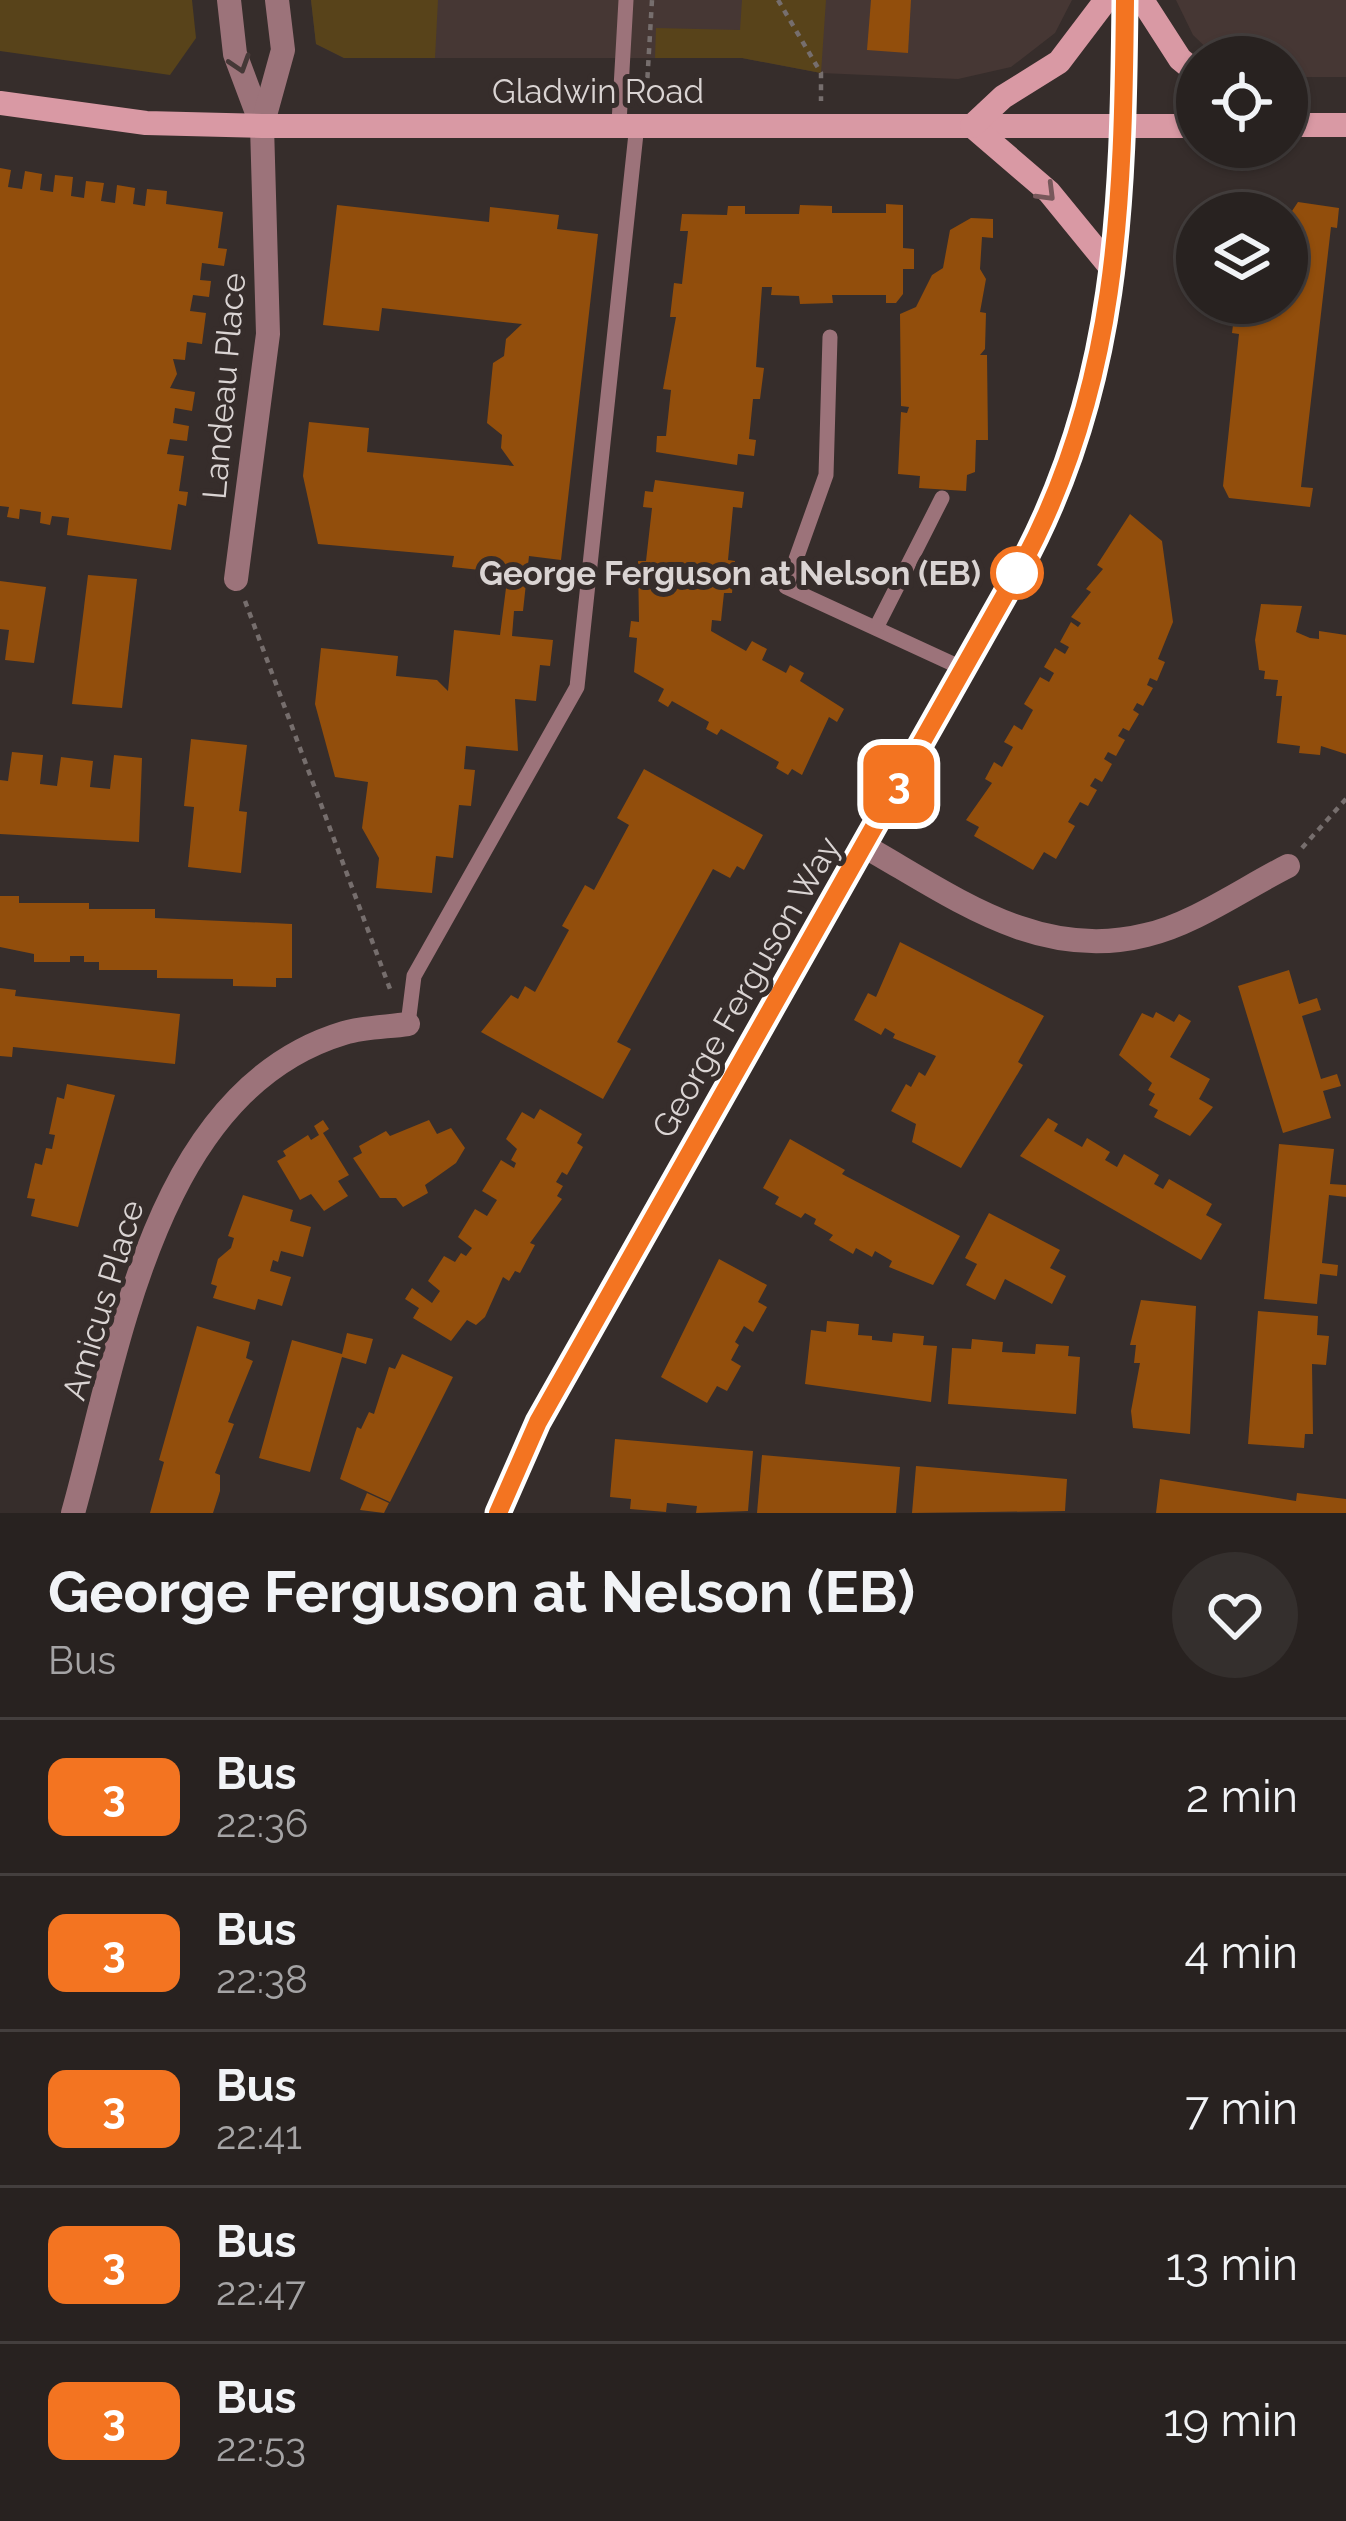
<!DOCTYPE html>
<style>
body{margin:0;font-family:Raleway,sans-serif;background:#342f2d;color:#f1f3f6;height:100vh;display:flex;flex-direction:column;font-size:45px;white-space:nowrap}
*{box-sizing:border-box;margin:0}
p{font-size:39px;color:#a5a4a5}
.icon{flex:none;width:66px;height:66px;fill:none;stroke:currentColor;stroke-width:2;stroke-linecap:round;stroke-linejoin:round}
.map{position:relative;height:1513px;overflow:hidden}
.panel{display:flex;flex-direction:column;background:#282220;flex:1}
.panel>*{flex:none}
.badge{padding:0 24px;border-radius:18px;font-size:42px;line-height:78px}
.buttons{position:absolute;left:1176px;top:36px;display:grid;gap:24px}
.buttons a{display:grid;place-items:center;width:132px;height:132px;border-radius:50%;background:#282220;box-shadow:0 3px 9px #0004,0 0 0 3px #443f3e;font-size:60px}
.map>.badge{position:absolute;translate:-50% -50%;box-shadow:0 0 0 6px #fff}
.round{display:grid;place-items:center;flex:none;width:126px;height:126px;border-radius:63px;background:#342f2d}
.summary{display:flex;align-items:center;justify-content:space-between;height:204px;padding:0 48px}
h1{font-size:57px;font-weight:700;line-height:90px}
ul{padding:0;list-style:none}
li{display:flex;align-items:center;gap:36px;height:156px;padding:0 48px;border-top:3px solid #443f3e}
li div{flex:1}
li b{display:block;font-size:45px}
li em{font-style:normal}
li .badge{min-width:132px;font-weight:700;text-align:center}
.map>svg:first-child{display:block}
.built{fill:#463734}
.green{fill:#58431a}
.building{fill:#924e0c}
.lines{fill:none;stroke-linecap:round;stroke-linejoin:round}
.path{stroke:#766e6d;stroke-width:4.5;stroke-dasharray:6 6;stroke-linecap:butt}
.service{stroke:#9c737a;stroke-width:15}
.minor{stroke:#9c737a;stroke-width:24}
.tertiary{stroke:#9c737a;stroke-width:24}
.secondary{stroke:#d999a4;stroke-width:24}
.oneway{stroke:#453837}
.oneway2{stroke:#77585b}
.line-casing{stroke:#fff;stroke-width:27}
.line{stroke:#f37421;stroke-width:18}
.stop-dot{fill:#fff;stroke:#f37421;stroke-width:6}
.labels{text-anchor:middle;dominant-baseline:central;stroke-width:10;stroke-linejoin:round;paint-order:stroke}
.street-label{font-size:33px;fill:#dad4d3;stroke:#362d2b}
.stop-label{font-size:33px;font-weight:bold;fill:#dad4d3;stroke:#362d2b;text-anchor:end}
</style>
<div class="map">
<svg width="1346" height="1513" viewBox="0 0 1346 1513">
<rect width="100%" height="100%" fill="#362d2b"/>
<g class="built">
<path d="M311,0H1072L1055,33L1011,67L958,79L821,73L742,58H344L316,44Z"/>
<path d="M1176,0H1346V77H1287V57H1216L1193,35Z"/>
</g>
<g class="green">
<path d="M0,0H192L196,38L170,75L0,51Z"/>
<path d="M311,0H438L435,58H344L316,44Z"/>
<path d="M742,0H826L821,73L742,58H655L656,28L740,30Z"/>
</g>
<g class="building">
<path d="M871,0H911L908,53L867,50Z"/>
<path d="M0,168L11,170L8,187L22,189L25,171L42,174L40,190L53,192L55,175L73,177L71,196L84,198L86,181L104,183L101,201L115,203L117,185L135,188L133,204L145,206L147,189L167,191L166,204L223,212L218,248L227,249L224,266L202,263L200,280L211,281L209,297L193,295L190,311L206,313L202,344L187,342L185,360L173,359L177,374L170,388L195,392L192,411L175,408L173,423L189,426L187,441L170,439L167,454L184,456L179,491L188,492L186,506L178,504L171,550L67,535L69,518L52,516L50,525L40,523L41,512L20,509L19,519L7,517L9,507L0,506Z"/>
<path d="M1298,202L1339,208L1337,228L1331,227L1301,487L1313,488L1310,507L1229,498L1223,486L1239,334L1232,333L1234,317L1243,318L1245,303H1287L1288,217Z"/>
<path d="M886,204L903,205V248L914,249V269H903V294L896,303H886V295H832L833,303L800,304L799,296L771,295L772,287H762L756,367L764,368L760,399H753L749,439L756,440L754,456L738,454L737,465L656,452L657,436H666L671,390L663,389L676,317H670L674,283L682,284L688,231H680L682,214L727,215L728,206H745V214H799L800,205L832,206V213H886Z"/>
<path d="M337,205L489,222L490,207L559,215L557,229L598,234L561,560L529,556L523,611H514L512,636L553,640L550,666L540,665L536,701L515,699L518,751L466,746L464,769L475,770L471,806L459,805L453,858L436,856L432,893L376,888L379,858L362,828L368,782L335,777L315,704L321,648L398,656L396,676L437,680L448,691L454,630L500,635L506,588L514,589L516,574L452,567L454,556L318,544L303,476L309,422L369,428L367,452L514,466L501,448L502,435L487,423L493,363L504,356L506,339L522,324L382,308L379,331L323,325Z"/>
<path d="M971,218L993,219V238L982,237L980,269L986,279L980,312L986,313L985,349L980,355H987L988,440H976L975,472L967,475L966,491L919,488L920,476L898,474L901,412L907,413L909,407L901,406L900,314L916,307L932,275L943,268L950,230Z"/>
<path d="M655,480L744,492L742,508L733,507L728,560L735,561L732,593H724L721,621L712,620L711,631L746,651L752,641L767,649L762,660L786,673L790,665L804,673L800,681L844,709L837,722L829,717L802,775L792,769L788,775L776,768L779,762L721,729L717,735L706,729L709,722L672,701L668,707L658,701L664,689L634,672L637,638L629,637L631,621L639,622L638,561H646L652,508L643,507L645,491L653,492Z"/>
<path d="M1130,514L1162,541L1173,622L1158,659L1165,662L1157,681L1150,678L1147,685L1153,688L1143,706L1137,703L1133,710L1139,714L1129,731L1123,728L1118,736L1125,740L1116,756L1108,752L1104,759L1112,764L1102,782L1095,778L1090,786L1097,790L1088,806L1080,802L1068,822L1075,826L1056,859L1044,852L1033,870L974,836L979,827L966,820L992,783L985,779L994,762L1002,767L1013,747L1004,742L1014,725L1022,730L1033,710L1024,704L1040,677L1049,682L1054,673L1044,667L1055,648L1065,654L1069,647L1060,642L1071,622L1078,627L1081,623L1071,617L1091,592L1086,589L1103,569L1097,565Z"/>
<path d="M88,575L137,579L122,708L72,704Z"/>
<path d="M0,581L46,587L34,663L5,660L9,630L0,629Z"/>
<path d="M1261,604L1302,606L1296,632L1310,638L1319,639V631L1346,635V754L1321,746L1320,755L1299,753L1300,746L1277,743L1282,696H1276L1278,680L1264,679L1265,671L1259,670L1255,640Z"/>
<path d="M191,739L247,745L239,811L247,812L241,873L188,867L194,807L184,806Z"/>
<path d="M12,752L43,755L40,784L57,786L61,757L93,761L90,787L110,789L114,755L142,758L139,842L0,834V780L8,781Z"/>
<path d="M644,769L763,835L744,870L737,866L730,878L713,869L617,1042L631,1049L603,1099L481,1032L511,995L518,999L525,986L535,992L569,930L562,926L585,885L594,890L629,825L617,818Z"/>
<path d="M0,896H19V903H89V909H155V918L292,924V978H276V987L233,986V979L157,978V970H99V962H84V956H70V962H34V954L0,947Z"/>
<path d="M900,942L1044,1016L1018,1062L1023,1065L961,1168L912,1142L916,1124L891,1111L906,1084L911,1087L919,1072L925,1076L936,1056L893,1038L895,1034L885,1028L881,1035L854,1020L868,993L876,997Z"/>
<path d="M1289,970L1299,1004L1317,998L1321,1010L1302,1016L1321,1079L1337,1074L1341,1086L1323,1091L1331,1118L1283,1133L1238,986Z"/>
<path d="M0,988L16,990L15,996L180,1014L175,1064L13,1047L12,1057L0,1056Z"/>
<path d="M1156,1012L1174,1022L1179,1014L1191,1021L1170,1057L1210,1079L1199,1099L1213,1107L1190,1136L1154,1117L1158,1110L1149,1105L1155,1094L1148,1090L1152,1083L1119,1055L1142,1013L1153,1018Z"/>
<path d="M67,1084L115,1095L78,1227L31,1216L35,1199L27,1198L35,1163L42,1165L46,1148L52,1149L55,1135L49,1134L57,1097L64,1099Z"/>
<path d="M540,1109L582,1134L577,1143L583,1147L567,1175L562,1172L556,1182L563,1186L557,1196L562,1199L530,1243L535,1245L520,1273L515,1271L509,1281L503,1277L485,1317L476,1325L467,1320L451,1341L413,1318L419,1308L405,1299L412,1288L432,1303L440,1291L428,1281L444,1256L455,1262L461,1253L466,1256L472,1248L458,1237L475,1209L487,1216L497,1200L482,1191L501,1160L514,1168L516,1163L511,1160L517,1149L506,1139L522,1112L534,1119Z"/>
<path d="M1048,1118L1058,1124L1054,1131L1082,1147L1087,1138L1110,1152L1105,1160L1117,1167L1124,1154L1159,1175L1154,1184L1163,1189L1169,1179L1212,1204L1206,1215L1222,1224L1201,1260L1020,1156Z"/>
<path d="M323,1120L329,1129L323,1133L349,1175L338,1181L348,1196L324,1211L311,1194L300,1200L277,1161L286,1156L283,1151L308,1135L311,1140L319,1135L314,1126Z"/>
<path d="M429,1120L437,1134L451,1128L465,1148L456,1163L425,1185L428,1193L403,1207L396,1198H380L353,1158L362,1153L359,1146L386,1131L390,1136Z"/>
<path d="M790,1139L845,1170L842,1174L960,1236L933,1285L889,1267L892,1261L875,1251L872,1257L856,1248L853,1254L829,1240L833,1235L814,1224L816,1219L805,1213L801,1218L775,1204L779,1197L763,1188Z"/>
<path d="M1279,1144L1334,1149L1330,1184L1346,1185V1197L1329,1195L1322,1263L1338,1265L1337,1276L1320,1274L1317,1304L1264,1299Z"/>
<path d="M243,1195L293,1210L290,1221L311,1227L303,1257L281,1251L278,1262L273,1260L270,1271L291,1277L282,1306L258,1299L255,1310L213,1298L217,1286L211,1284L218,1259L231,1248L234,1238L228,1236Z"/>
<path d="M989,1213L1060,1250L1050,1268L1066,1276L1052,1304L1005,1279L995,1300L966,1285L977,1264L965,1258Z"/>
<path d="M719,1259L767,1285L758,1302L767,1307L753,1332L744,1326L735,1342L739,1345L731,1360L741,1366L727,1391L717,1386L707,1403L661,1377Z"/>
<path d="M1141,1300L1196,1306L1190,1434L1133,1428L1131,1411L1140,1363H1134L1136,1345H1130Z"/>
<path d="M1258,1311L1318,1316L1317,1335L1329,1336L1326,1365L1312,1364L1313,1434H1305L1304,1448L1248,1444Z"/>
<path d="M827,1321L859,1324L858,1335L872,1336V1340L892,1342L893,1333L924,1336L923,1345L937,1346L931,1402L805,1384L811,1330L826,1332Z"/>
<path d="M197,1326L250,1342L246,1358L253,1361L228,1422L234,1424L215,1473L220,1475V1491L213,1513H150L164,1462L159,1460Z"/>
<path d="M347,1333L373,1339L366,1364L342,1357L310,1472L259,1458L292,1340L342,1354Z"/>
<path d="M972,1339L1003,1342L1002,1352L1035,1354L1036,1344L1069,1346L1068,1356L1080,1357L1076,1414L948,1404L952,1348L971,1349Z"/>
<path d="M402,1354L453,1377L390,1502L340,1479L357,1427L361,1429L369,1412L374,1414L389,1367L395,1369Z"/>
<path d="M615,1439L753,1451L748,1511L696,1513L697,1506L667,1503L666,1512L630,1509L631,1499L610,1497Z"/>
<path d="M762,1455L900,1467L896,1513H757Z"/>
<path d="M916,1466L1067,1479L1065,1511L912,1513Z"/>
<path d="M1160,1479L1296,1501L1297,1493L1346,1499V1513H1156Z"/>
<path d="M367,1493L389,1503L384,1513L360,1510Z"/>
</g>
<g class="lines">
<g class="path">
<path d="M778,0L821,73V101"/>
<path d="M646,102L652,0"/>
<path d="M245,601L390,989"/>
<path d="M1302,848L1346,799"/>
</g>
<g class="service">
<path d="M619,123L626,0"/>
<path d="M830,337L826,475L786,587L964,669"/>
<path d="M876,628L942,498"/>
<path d="M408,1024L414,976L577,687L637,124"/>
</g>
<g class="minor">
<path d="M236,579L268,334L262,126"/>
<path d="M864,846C954,897 1039,962 1146,935C1194,924 1244,888 1288,866"/>
<path d="M73,1513C119,1350 154,1090 344,1033C364,1027 387,1027 408,1024"/>
</g>
<g class="tertiary">
<path d="M229,0L235,54L262,126"/>
<path d="M262,126L283,50L277,0"/>
</g>
<g class="secondary">
<path d="M1142,0L1180,59L1197,73"/>
<path d="M0,103L146,123L262,126H1197"/>
<path d="M1287,125H1346"/>
<path d="M972,126L1049,192L1112,269"/>
<path d="M972,126L1003,97L1059,62L1106,0"/>
<path d="M498,1513L538,1422L1019,570C1119,388 1123,202 1124,0"/>
</g>
</g>
<defs><path id="oneway-chevron" d="M-2-3.5L2.5 0L-2 3.5" fill="none" stroke-width="1.6" stroke-linecap="round" stroke-linejoin="round" transform="scale(3)"/></defs>
<use class="oneway" href="#oneway-chevron" transform="translate(240 64) rotate(72)"/>
<use class="oneway2" href="#oneway-chevron" transform="translate(1047 193) rotate(45)"/>
<g class="lines">
<defs>
<path id="line" d="M498,1513L538,1422L1019,570C1119,388 1123,202 1125,0"/>
</defs>
<use href="#line" class="line-casing"/>
<use href="#line" class="line"/>
</g>
<circle class="stop-dot" cx="1017" cy="573" r="24"/>
<g class="labels">
<g class="street-label">
<text x="598" y="91">Gladwin Road</text>
<text transform="translate(224 386) rotate(-85)">Landeau Place</text>
<text transform="translate(746 987) rotate(-60)">George Ferguson Way</text>
<text transform="translate(103 1300) rotate(-73)">Amicus Place</text>
</g>
<g class="stop-label">
<text x="981" y="573">George Ferguson at Nelson (EB)</text>
</g>
</g>
</svg>
<div class="buttons">
<a><svg class="icon" aria-label="locate" viewBox="0 0 24 24"><circle cx="12" cy="12" r="6"/><path d="M12 2v4M12 18v4M2 12h4M18 12h4"/></svg></a>
<a><svg class="icon" aria-label="layers" viewBox="0 0 24 24"><path d="M12 4l9 5-9 5-9-5zM3 14l9 5 9-5"/></svg></a>
</div>
<b class="badge" style="left:899px;top:784px;background:#f37421;color:#fff">3</b>
</div>
<section class="panel">
<div class="summary"><div><h1>George Ferguson at Nelson (EB)</h1><p>Bus</p></div><a class="round"><svg class="icon" aria-label="heart" viewBox="0 0 24 24"><path d="M12 20l-8-8c-3-5 5-10 8-4 3-6 11-1 8 4z"/></svg></a></div>
<ul>
<li><span class="badge" style="background:#f37421;color:#fff">3</span><div><b>Bus</b><p>22:36</p></div><em>2 min</em></li>
<li><span class="badge" style="background:#f37421;color:#fff">3</span><div><b>Bus</b><p>22:38</p></div><em>4 min</em></li>
<li><span class="badge" style="background:#f37421;color:#fff">3</span><div><b>Bus</b><p>22:41</p></div><em>7 min</em></li>
<li><span class="badge" style="background:#f37421;color:#fff">3</span><div><b>Bus</b><p>22:47</p></div><em>13 min</em></li>
<li><span class="badge" style="background:#f37421;color:#fff">3</span><div><b>Bus</b><p>22:53</p></div><em>19 min</em></li>
</ul>
</section>
